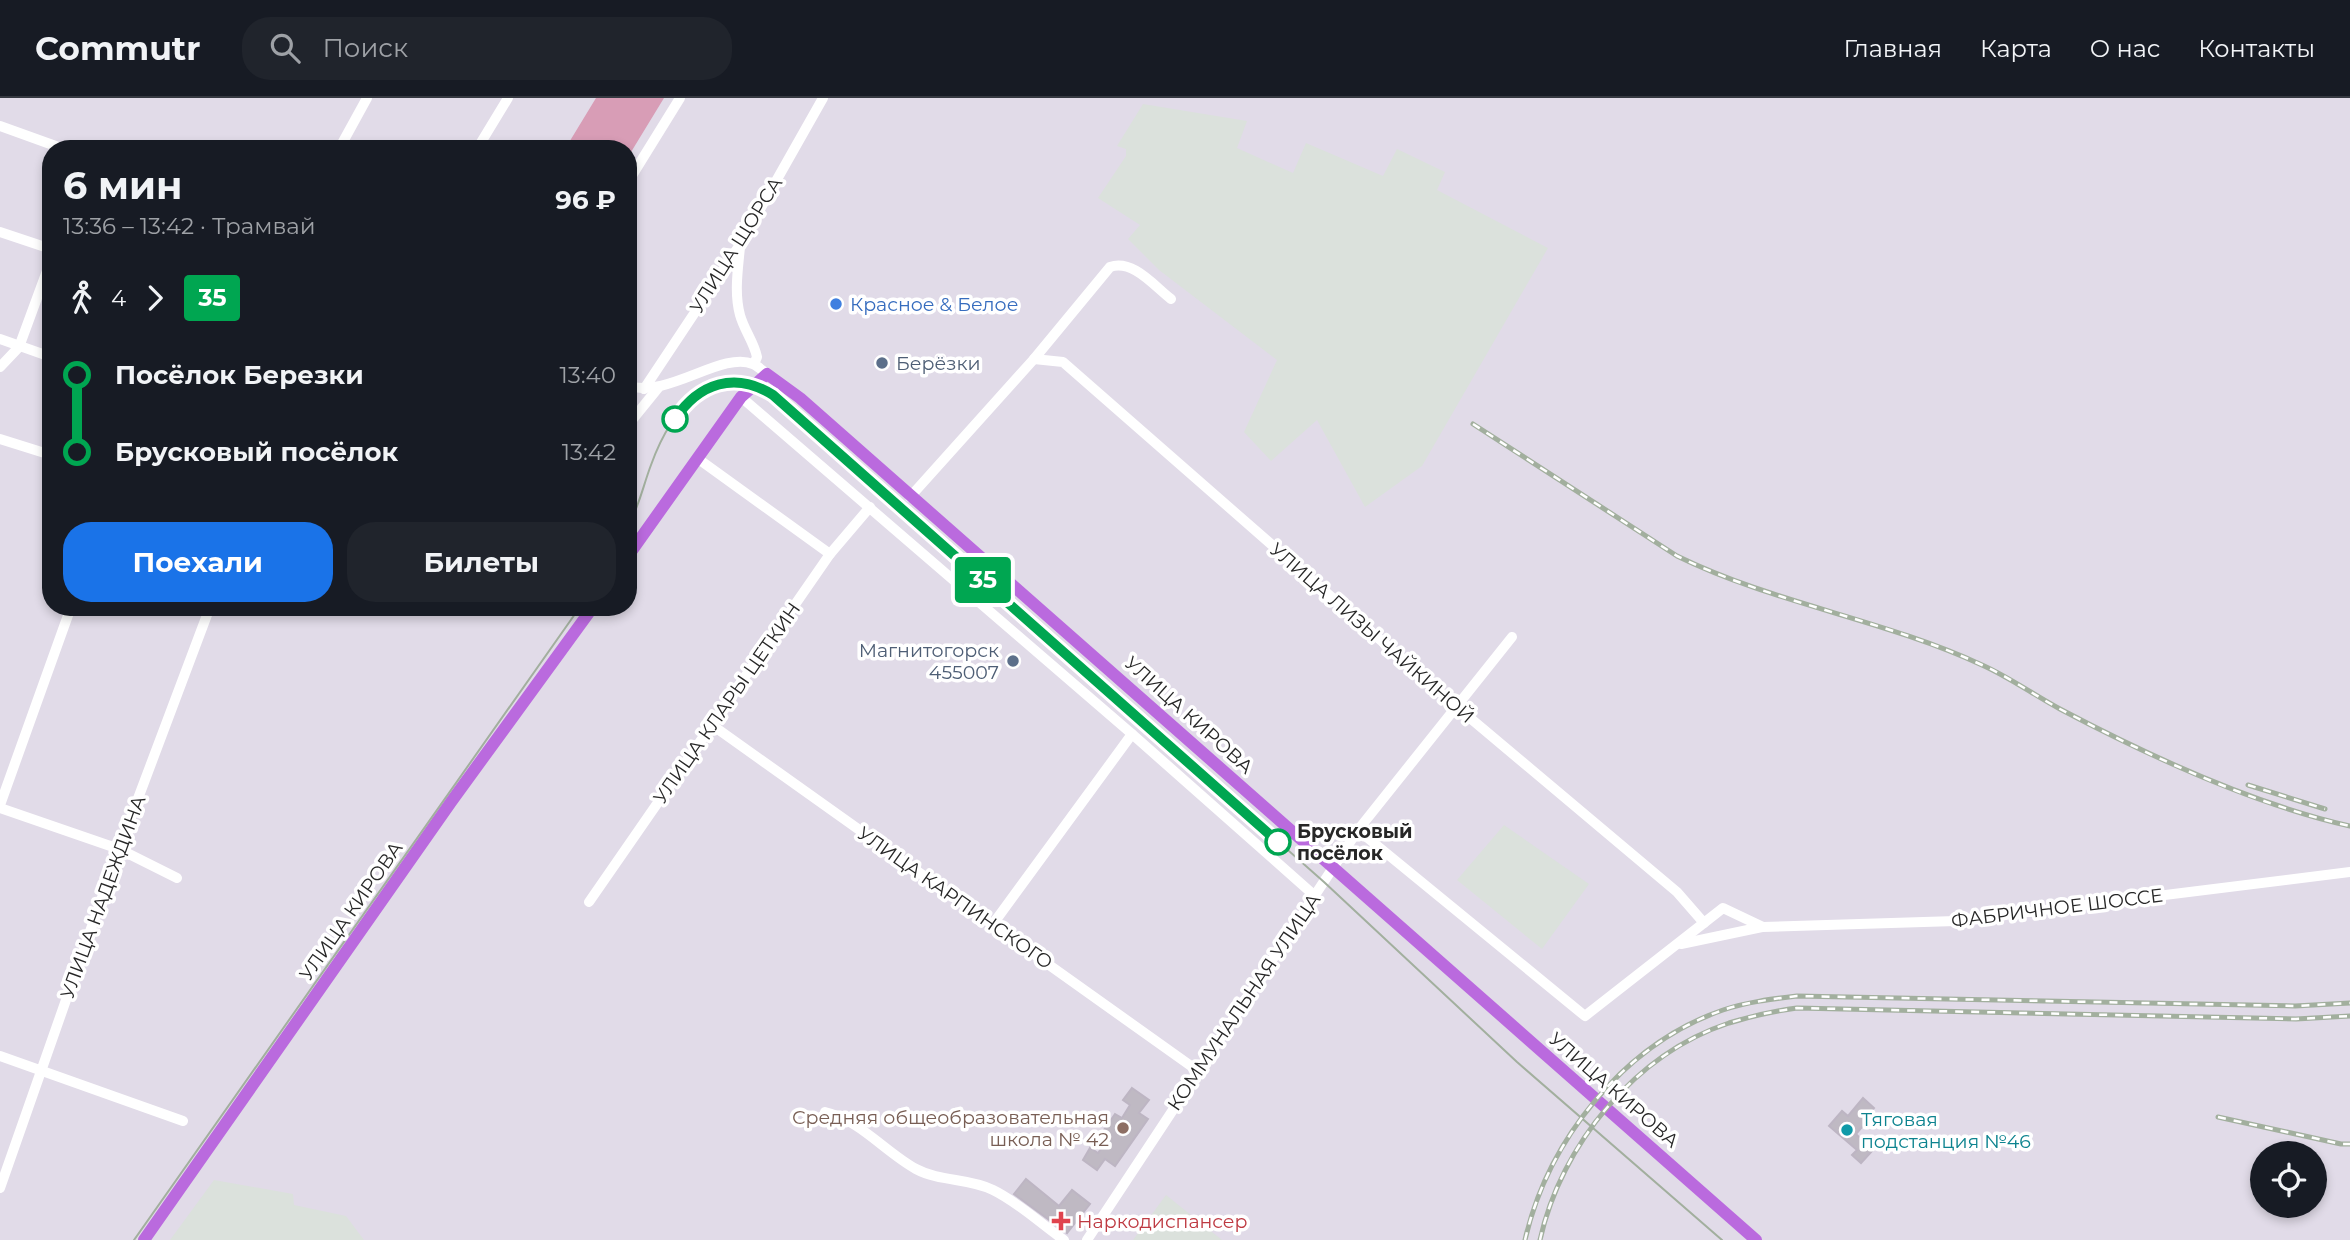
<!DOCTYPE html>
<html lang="ru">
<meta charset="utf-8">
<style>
body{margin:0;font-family:Montserrat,sans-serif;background:#20242c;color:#f1f3f6;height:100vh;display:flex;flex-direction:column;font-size:26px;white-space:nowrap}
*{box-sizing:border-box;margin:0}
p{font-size:23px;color:#9ea1a6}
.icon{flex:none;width:38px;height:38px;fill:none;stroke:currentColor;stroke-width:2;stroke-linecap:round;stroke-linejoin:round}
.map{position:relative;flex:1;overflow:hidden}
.side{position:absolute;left:42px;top:42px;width:595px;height:476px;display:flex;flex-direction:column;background:#171b24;border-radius:28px;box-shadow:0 4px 10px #0003}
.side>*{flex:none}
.badge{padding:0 14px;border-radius:5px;font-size:24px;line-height:46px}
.controls{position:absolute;left:2250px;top:1043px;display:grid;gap:14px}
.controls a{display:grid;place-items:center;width:77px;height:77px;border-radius:50%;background:#171b24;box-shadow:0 4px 10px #0003;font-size:35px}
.map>.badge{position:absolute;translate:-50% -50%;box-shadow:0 0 0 4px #fff}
.legs{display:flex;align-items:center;gap:10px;height:77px;padding:0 21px;font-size:23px}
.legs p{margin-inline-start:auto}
.headline{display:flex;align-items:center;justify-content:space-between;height:119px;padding:0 21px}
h1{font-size:38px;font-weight:700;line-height:52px}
.action{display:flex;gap:14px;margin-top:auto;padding:14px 21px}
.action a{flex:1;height:80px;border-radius:28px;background:#1a73e8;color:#fff;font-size:28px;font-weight:700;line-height:80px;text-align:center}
.action a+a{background:#20242c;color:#f1f3f6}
ul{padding:0 21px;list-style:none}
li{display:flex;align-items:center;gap:24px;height:77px;font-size:26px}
li i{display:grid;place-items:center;width:10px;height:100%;margin:0 9px;background:currentColor}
li i::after{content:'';width:18px;height:18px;margin:-9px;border:5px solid;border-radius:50%;background:#171b24}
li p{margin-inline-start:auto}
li:first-child i{background:linear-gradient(#0000 50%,currentColor 0)}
li:last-child i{background:linear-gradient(currentColor 50%,#0000 0)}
header{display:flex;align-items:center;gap:42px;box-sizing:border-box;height:98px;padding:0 35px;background:#171b24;border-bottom:2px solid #363941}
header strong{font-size:33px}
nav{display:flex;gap:38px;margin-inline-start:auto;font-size:24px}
.search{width:490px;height:63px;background:#20242c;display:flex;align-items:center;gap:18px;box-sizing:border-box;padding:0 24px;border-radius:28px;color:#9ea1a6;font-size:26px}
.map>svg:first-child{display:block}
.industrial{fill:#dbe1dc}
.green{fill:#d89db6}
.building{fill:#bfb9c3;stroke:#bdb5c3;stroke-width:2}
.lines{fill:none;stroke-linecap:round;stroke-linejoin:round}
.minor{stroke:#fff;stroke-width:10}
.major{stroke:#ba6ade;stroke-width:12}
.tram{stroke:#a2af9e;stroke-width:2}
.rail-casing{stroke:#a2af9e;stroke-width:5}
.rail{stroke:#fff;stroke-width:2.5;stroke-dasharray:8;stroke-linecap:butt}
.line-1-casing{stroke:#fff;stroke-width:16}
.line-1{stroke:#00a651;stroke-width:10}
.shop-dot{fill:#3f7fe0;stroke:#fff;stroke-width:2.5}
.service-dot{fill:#5c6f8a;stroke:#fff;stroke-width:2.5}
.stop-1-dot{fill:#fff;stroke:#00a651;stroke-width:3.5}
.education-dot{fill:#8d6e63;stroke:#fff;stroke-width:2.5}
.culture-dot{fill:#0f9aa8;stroke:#fff;stroke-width:2.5}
.health-dot{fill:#e0444e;stroke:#fff;stroke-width:2.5}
.labels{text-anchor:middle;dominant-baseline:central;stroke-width:7;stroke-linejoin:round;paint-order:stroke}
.street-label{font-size:19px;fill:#272727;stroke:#fff}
.shop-label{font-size:19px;fill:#366cbe;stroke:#fff;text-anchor:start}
.service-label{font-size:19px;fill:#4e5e75;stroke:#fff;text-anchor:start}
.stop-label{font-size:19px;font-weight:bold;fill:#272727;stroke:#fff;text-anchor:start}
.education-label{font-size:19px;fill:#785e54;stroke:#fff;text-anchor:end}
.culture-label{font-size:19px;fill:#0d838f;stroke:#fff;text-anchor:start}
.health-label{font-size:19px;fill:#be3a42;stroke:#fff;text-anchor:start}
</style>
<header>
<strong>Commutr</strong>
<div class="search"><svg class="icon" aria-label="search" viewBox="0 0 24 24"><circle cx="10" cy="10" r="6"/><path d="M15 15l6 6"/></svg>Поиск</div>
<nav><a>Главная</a><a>Карта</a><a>О нас</a><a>Контакты</a></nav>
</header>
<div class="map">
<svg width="2350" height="1142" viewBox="0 0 2350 1142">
<rect width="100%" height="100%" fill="#e1dbe8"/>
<g class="industrial">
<path d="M1143,6L1247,23L1237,50L1293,75L1306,45L1383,78L1397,51L1445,74L1437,92L1548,150L1422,368L1365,409L1317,322L1271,363L1244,334L1277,262L1159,172L1128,141L1140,127L1098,100L1126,58V51L1117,48Z"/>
<path d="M1504,727L1589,786L1542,851L1457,782Z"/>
<path d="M214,1082L293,1096L294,1107L346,1118L364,1142H170Z"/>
<path d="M1166,1097L1222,1142H1133Z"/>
</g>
<path class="green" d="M596,0H664L628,59V51H565Z"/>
<g class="building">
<path d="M1132,990L1149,1002L1139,1015L1148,1021L1115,1068L1105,1061L1097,1072L1083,1062L1090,1050L1098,1055L1106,1044L1099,1039L1115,1016L1122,1020L1130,1007L1123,1002Z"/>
<path d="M1863,1000L1874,1010L1864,1021L1867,1023L1856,1036L1872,1053L1861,1065L1852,1057L1857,1052L1829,1028L1842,1013L1848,1018Z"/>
<path d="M1026,1081L1059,1108L1072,1092L1090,1106L1067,1135L1014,1096Z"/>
</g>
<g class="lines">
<g class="minor">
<path d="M0,28L64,51"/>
<path d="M339,51L367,0"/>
<path d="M477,51L508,0"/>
<path d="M628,84L680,0"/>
<path d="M0,134L51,151"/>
<path d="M740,149C738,171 734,195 740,217C744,232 754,244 757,259L754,266"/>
<path d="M0,241L51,259"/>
<path d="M1034,261L1063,264L1457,609L1677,794L1704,825"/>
<path d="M0,269L19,249L51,162"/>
<path d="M628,288C670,300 721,253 753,266C758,268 763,273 767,276"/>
<path d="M644,291L741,145L823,0"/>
<path d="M741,299L1132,636L1315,798"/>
<path d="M628,327L658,290"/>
<path d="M0,341L51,357"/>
<path d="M697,360L830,456"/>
<path d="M910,399L1034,261L1110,169C1133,161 1154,188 1171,201"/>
<path d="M712,627L1198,973"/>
<path d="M0,707L71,509"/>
<path d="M0,710L119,751L177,780"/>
<path d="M1358,732L1585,918L1723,810L1763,829L1956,823L2350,774"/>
<path d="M589,804L830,456L870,409"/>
<path d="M993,826L1132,636"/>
<path d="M1681,846L1762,829"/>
<path d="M0,958L183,1023"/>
<path d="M825,1014C860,1022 885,1054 916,1071C940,1084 969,1080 993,1092C1018,1104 1041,1126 1064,1142"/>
<path d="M0,1090L119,751L210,509"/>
<path d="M1087,1142L1358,732L1512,539"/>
</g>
<g class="major">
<path d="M628,458L741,299L767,276L800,300L1756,1142"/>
<path d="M144,1142L451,704L593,509"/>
</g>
<g class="tram">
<path d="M628,428C639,409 643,388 651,367C670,314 712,258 773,297L1324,784L1517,964L1722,1142"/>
<path d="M134,1142L580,509"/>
</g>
<defs>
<g id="rail">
<path d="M1473,326L1677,458C1775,506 1883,521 1982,567C2009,579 2034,597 2060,611C2149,658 2252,706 2350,728"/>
<path d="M2248,687L2325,711"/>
<path d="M2218,1019L2341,1046H2350"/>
<path d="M1525,1142C1548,1042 1624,946 1723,912C1747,904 1772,901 1797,898L2295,908L2350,905"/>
<path d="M1540,1142C1561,1047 1635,956 1729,925C1752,918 1774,913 1797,910L2296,921L2350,918"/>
</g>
</defs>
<use href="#rail" class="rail-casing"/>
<use href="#rail" class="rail"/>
</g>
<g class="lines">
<defs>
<path id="line-1" d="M675,321C699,285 735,273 773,297L1278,744"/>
</defs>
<use href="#line-1" class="line-1-casing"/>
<use href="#line-1" class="line-1"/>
</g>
<circle class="shop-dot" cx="836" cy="206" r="7"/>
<g class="service-dot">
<circle cx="882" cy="265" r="7"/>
<circle cx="1013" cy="563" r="7"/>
</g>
<g class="stop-1-dot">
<circle cx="675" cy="321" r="12"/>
<circle cx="1278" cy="744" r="12"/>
</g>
<circle class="education-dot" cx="1123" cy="1030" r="7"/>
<circle class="culture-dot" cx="1847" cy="1032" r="7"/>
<path class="health-dot" d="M1057.5 1112.5h7v7h7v7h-7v7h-7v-7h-7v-7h7z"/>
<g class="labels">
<g class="street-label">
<text transform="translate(736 147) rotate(-58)">УЛИЦА ЩОРСА</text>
<text transform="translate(1372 535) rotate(41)">УЛИЦА ЛИЗЫ ЧАЙКИНОЙ</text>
<text transform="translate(727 605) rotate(-55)">УЛИЦА КЛАРЫ ЦЕТКИН</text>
<text transform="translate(1189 617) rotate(42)">УЛИЦА КИРОВА</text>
<text transform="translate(103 799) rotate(-70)">УЛИЦА НАДЕЖДИНА</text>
<text transform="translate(955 800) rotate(35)">УЛИЦА КАРПИНСКОГО</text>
<text transform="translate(2057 810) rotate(-7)">ФАБРИЧНОЕ ШОССЕ</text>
<text transform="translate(351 813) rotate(-55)">УЛИЦА КИРОВА</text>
<text transform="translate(1244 904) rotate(-56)">КОММУНАЛЬНАЯ УЛИЦА</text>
<text transform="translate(1614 992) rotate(41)">УЛИЦА КИРОВА</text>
</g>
<g class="shop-label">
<text x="850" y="206">Красное &amp; Белое</text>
</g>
<g class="service-label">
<text x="896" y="265">Берёзки</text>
<text x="999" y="552" text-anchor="end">Магнитогорск<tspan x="999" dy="22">455007</tspan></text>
</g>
<g class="stop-label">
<text x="1297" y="733">Брусковый<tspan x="1297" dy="22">посёлок</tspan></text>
</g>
<g class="education-label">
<text x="1109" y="1019">Средняя общеобразовательная<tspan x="1109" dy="22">школа № 42</tspan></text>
</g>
<g class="culture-label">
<text x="1861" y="1021">Тяговая<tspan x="1861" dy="22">подстанция №46</tspan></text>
</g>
<g class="health-label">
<text x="1077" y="1123">Наркодиспансер</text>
</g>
</g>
</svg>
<div class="controls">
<a><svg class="icon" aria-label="locate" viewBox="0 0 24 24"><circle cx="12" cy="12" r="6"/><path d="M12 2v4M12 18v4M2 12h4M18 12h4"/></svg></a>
</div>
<b class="badge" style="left:983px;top:482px;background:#00a651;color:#fff">35</b>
<section class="side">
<div class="headline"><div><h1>6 мин</h1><p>13:36 – 13:42 · Трамвай</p></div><b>96 ₽</b></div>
<div class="legs"><svg class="icon" aria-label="walk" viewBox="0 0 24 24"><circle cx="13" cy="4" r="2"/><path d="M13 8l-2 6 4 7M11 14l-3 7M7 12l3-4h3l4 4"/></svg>4<svg class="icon" aria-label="forward" viewBox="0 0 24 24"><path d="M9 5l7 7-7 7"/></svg><b class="badge" style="background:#00a651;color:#fff">35</b></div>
<ul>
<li><i style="color:#00a651"></i><b>Посёлок Березки</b><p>13:40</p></li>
<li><i style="color:#00a651"></i><b>Брусковый посёлок</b><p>13:42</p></li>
</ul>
<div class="action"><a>Поехали</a><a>Билеты</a></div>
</section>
</div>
